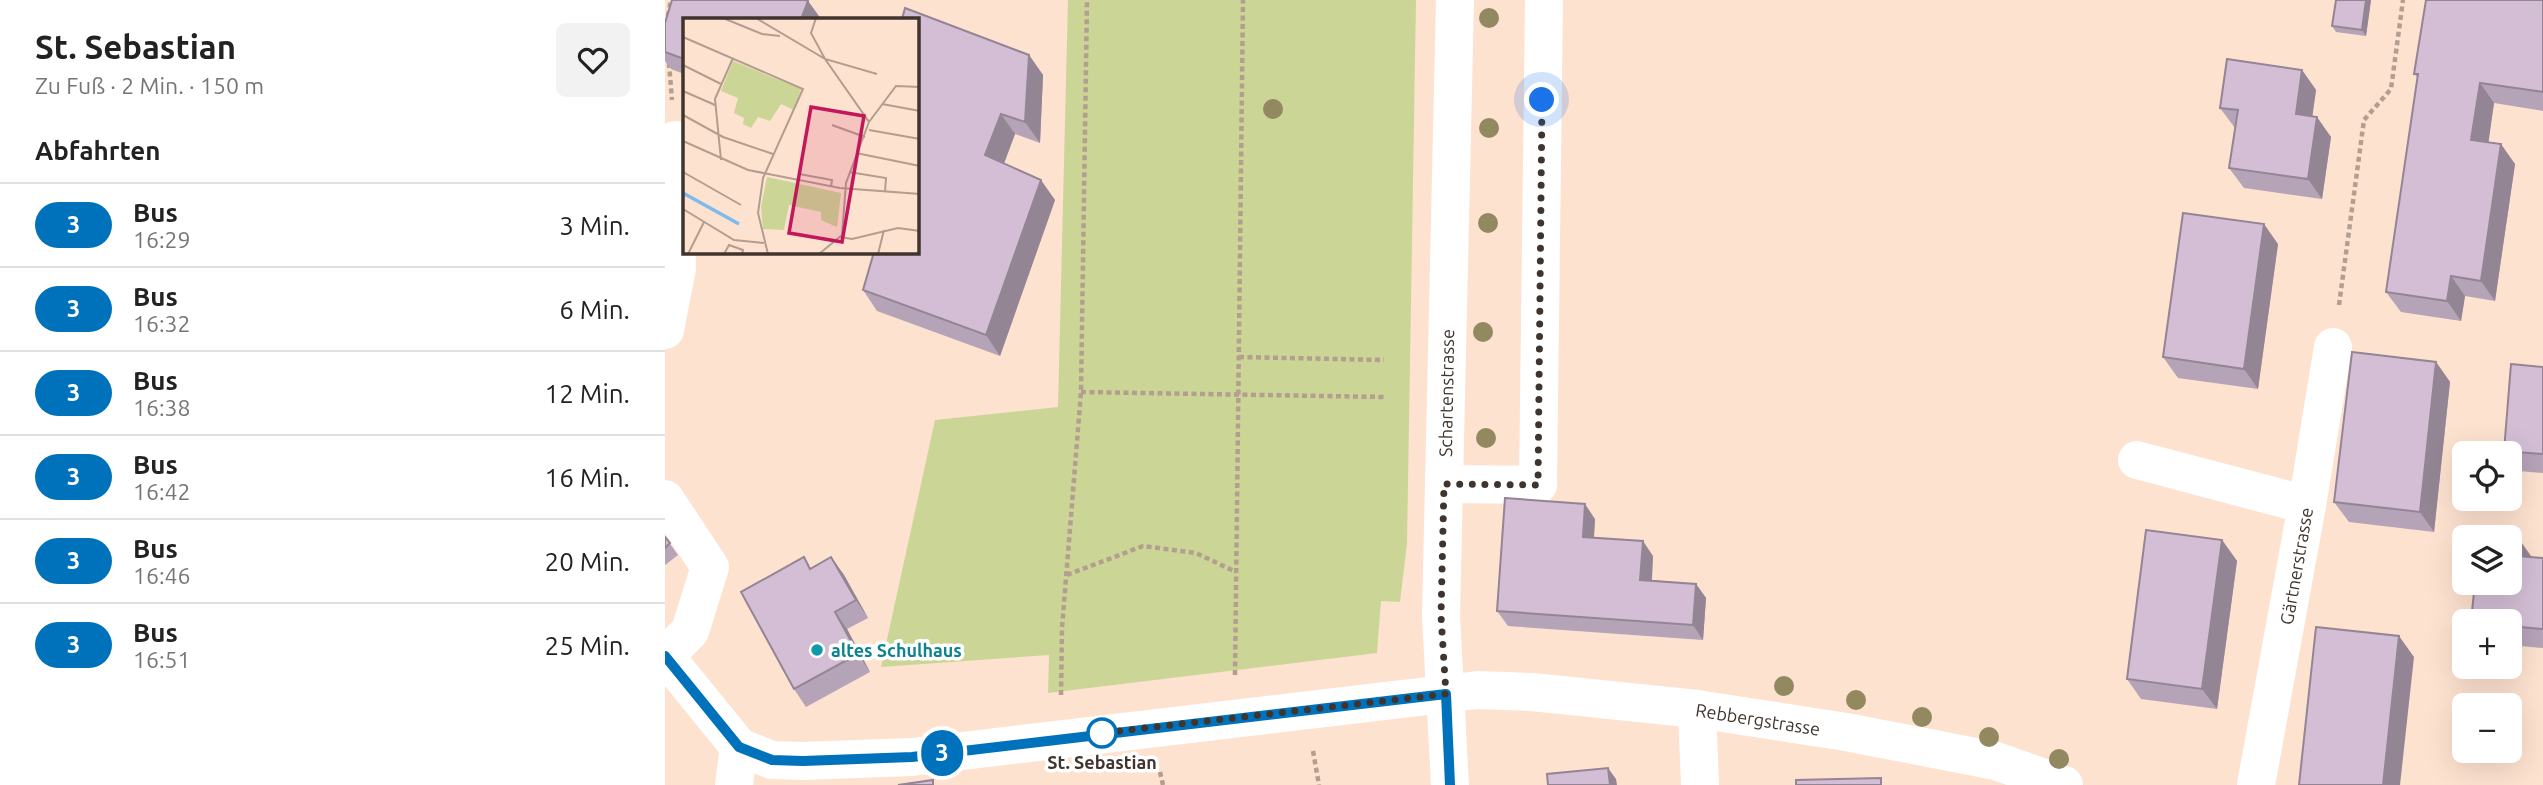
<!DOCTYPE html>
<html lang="de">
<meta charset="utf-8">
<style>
body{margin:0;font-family:Ubuntu,sans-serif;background:#f2f2f2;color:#222;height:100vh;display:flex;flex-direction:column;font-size:26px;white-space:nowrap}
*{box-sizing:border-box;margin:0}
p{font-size:23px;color:#767676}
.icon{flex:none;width:38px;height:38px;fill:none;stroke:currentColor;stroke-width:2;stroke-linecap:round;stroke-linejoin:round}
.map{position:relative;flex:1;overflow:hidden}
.sheet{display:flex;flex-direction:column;background:#fff;width:665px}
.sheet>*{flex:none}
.badge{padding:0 14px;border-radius:23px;font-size:24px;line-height:46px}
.tools{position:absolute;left:1787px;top:441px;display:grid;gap:14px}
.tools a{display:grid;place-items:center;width:70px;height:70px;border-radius:10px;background:#fff;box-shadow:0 7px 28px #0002;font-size:35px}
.you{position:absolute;width:35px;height:35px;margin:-18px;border:5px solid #fff;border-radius:50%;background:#1a73e8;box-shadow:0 0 0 10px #1a73e833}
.map>.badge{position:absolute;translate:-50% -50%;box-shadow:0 0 0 4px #fff}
h2{padding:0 35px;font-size:26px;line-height:63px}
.round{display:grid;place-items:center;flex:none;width:74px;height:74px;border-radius:10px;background:#f2f2f2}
.head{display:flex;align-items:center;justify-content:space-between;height:119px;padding:0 35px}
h1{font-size:33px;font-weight:600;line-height:52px}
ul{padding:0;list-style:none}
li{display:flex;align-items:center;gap:21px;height:84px;padding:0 35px;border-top:2px solid #e0e0e0}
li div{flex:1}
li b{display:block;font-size:26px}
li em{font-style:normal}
li .badge{min-width:77px;font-weight:700;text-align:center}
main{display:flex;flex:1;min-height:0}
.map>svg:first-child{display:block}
.green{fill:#cbd596}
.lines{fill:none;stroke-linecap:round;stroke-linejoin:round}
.path{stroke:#b39e90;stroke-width:4.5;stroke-dasharray:5 3.5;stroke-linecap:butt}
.minor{stroke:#fff;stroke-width:38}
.tree{fill:#928960}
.wall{fill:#b5a3b7}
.shaded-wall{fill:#948595}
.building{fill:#d3bed5;stroke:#948595;stroke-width:2}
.line-casing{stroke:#fff;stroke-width:16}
.line{stroke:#0072bc;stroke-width:10}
.walk{stroke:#40352e;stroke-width:7;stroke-dasharray:0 12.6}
.culture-dot{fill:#0f9aa8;stroke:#fff;stroke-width:2.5}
.stop-dot{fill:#fff;stroke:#0072bc;stroke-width:3.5}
.labels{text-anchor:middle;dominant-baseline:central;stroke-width:7;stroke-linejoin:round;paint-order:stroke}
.street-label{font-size:18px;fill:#40352e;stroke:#fff}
.culture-label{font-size:18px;font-weight:bold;fill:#0d838f;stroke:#fff;text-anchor:start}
.stop-label{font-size:18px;font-weight:bold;fill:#40352e;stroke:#fff}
.inset-river{fill:none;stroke:#7dbaee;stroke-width:3.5}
.inset-road{fill:none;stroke:#b29d8f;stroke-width:2}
.view{fill:#c2185b;fill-opacity:0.15;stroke:#c2185b;stroke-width:3.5}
.inset-edge{fill:none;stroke:#40352e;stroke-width:3.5}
</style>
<main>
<section class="sheet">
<div class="head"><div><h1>St. Sebastian</h1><p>Zu Fuß · 2 Min. · 150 m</p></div><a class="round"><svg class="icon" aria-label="heart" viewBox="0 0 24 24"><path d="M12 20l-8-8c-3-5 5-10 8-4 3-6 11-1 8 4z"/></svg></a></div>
<h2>Abfahrten</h2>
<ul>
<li><span class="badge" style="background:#0072bc;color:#fff">3</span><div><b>Bus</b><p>16:29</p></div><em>3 Min.</em></li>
<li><span class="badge" style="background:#0072bc;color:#fff">3</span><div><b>Bus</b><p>16:32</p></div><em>6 Min.</em></li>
<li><span class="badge" style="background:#0072bc;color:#fff">3</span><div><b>Bus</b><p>16:38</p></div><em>12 Min.</em></li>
<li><span class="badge" style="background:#0072bc;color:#fff">3</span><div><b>Bus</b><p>16:42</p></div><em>16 Min.</em></li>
<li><span class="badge" style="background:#0072bc;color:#fff">3</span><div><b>Bus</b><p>16:46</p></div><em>20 Min.</em></li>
<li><span class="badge" style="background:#0072bc;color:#fff">3</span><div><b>Bus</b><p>16:51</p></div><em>25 Min.</em></li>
</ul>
</section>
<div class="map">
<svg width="1878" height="785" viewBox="0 0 1878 785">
<rect width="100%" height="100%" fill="#fee2d0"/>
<path class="green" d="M403,0H751L742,543L735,602L716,601L712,653L383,693L384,655L216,667L270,420L393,407Z"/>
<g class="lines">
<g class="path">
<path d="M3,16L6,0"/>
<path d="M4,63L7,100"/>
<path d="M1674,305L1699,120L1726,89L1738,0"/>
<path d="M574,357L719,360"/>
<path d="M416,392L719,397"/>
<path d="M402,575L478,546L531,553L571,572"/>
<path d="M570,675L578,0"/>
<path d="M396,695L397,628L416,392L422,0"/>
<path d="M648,751L654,785"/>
<path d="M495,772L498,785"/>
</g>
<g class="minor">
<path d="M0,330L12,268L10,140"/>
<path d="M1472,460L1642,505"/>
<path d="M779,484L873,485L879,0"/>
<path d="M0,499L45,567L25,631L0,656L74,747L107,760L138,761L247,757L813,690L867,692L1032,709L1181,732L1331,761L1399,785"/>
<path d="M1032,709L1035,785"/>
<path d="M69,785L74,747"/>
<path d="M785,785L776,616L790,0"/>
<path d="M1591,785L1642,505L1668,347"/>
</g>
</g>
<g class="tree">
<circle cx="824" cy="18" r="10"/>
<circle cx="608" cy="109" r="10"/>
<circle cx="824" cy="128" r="10"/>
<circle cx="823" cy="223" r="10"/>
<circle cx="818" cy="332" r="10"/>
<circle cx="821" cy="438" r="10"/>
<circle cx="1119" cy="686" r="10"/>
<circle cx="1191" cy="700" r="10"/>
<circle cx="1257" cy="717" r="10"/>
<circle cx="1324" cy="737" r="10"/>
<circle cx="1394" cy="759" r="10"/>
</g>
<g class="wall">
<path d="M7,0H140L143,1L156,19H19V74L6,69L0,61V23Z"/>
<path d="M1671,0H1706L1701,36L1671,32L1667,26Z"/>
<path d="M1878,0V111L1829,103L1823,142L1850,164L1830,301L1800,296L1796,321L1736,312L1721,292L1753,78L1749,74Z"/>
<path d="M364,55L378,75L375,143L350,134L339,164L390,200L335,356L212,311L198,290L252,252Z"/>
<path d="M1637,70L1651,90L1647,116L1666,137L1657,199L1579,188L1564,168L1570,128L1555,108Z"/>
<path d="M1613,244L1593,389L1513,378L1498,357Z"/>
<path d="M1771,362L1785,382L1769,532L1684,522L1669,502Z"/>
<path d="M1878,367V473L1854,471L1844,458V453H1841L1839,451Z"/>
<path d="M930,519L929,538L988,556L987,580L1031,584L1041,598L1038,640L843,626L832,611Z"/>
<path d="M0,537L13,555L0,565Z"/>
<path d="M1854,539L1867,557L1878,558V648L1844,645V621Z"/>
<path d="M1557,540L1572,561L1552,709L1476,699L1462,679Z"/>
<path d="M166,557L179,575L203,618L182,629L205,672L141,707L129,689L147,568Z"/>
</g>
<g class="shaded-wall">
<path d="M1701,0H1706L1701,36L1697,30Z"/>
<path d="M143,1L156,19H136Z"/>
<path d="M364,55L378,75L375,143L360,122Z"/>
<path d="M1637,70L1651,90L1645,134L1631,114Z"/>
<path d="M1815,83L1829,103L1821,160L1806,140Z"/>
<path d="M336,114L350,134L334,176L320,155Z"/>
<path d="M1652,117L1666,137L1657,199L1643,179Z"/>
<path d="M1836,144L1850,164L1830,301L1816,281Z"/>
<path d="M376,180L390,200L335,356L321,335Z"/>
<path d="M1599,224L1613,244L1593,389L1579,369Z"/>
<path d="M1786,276L1800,296L1796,321L1782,301Z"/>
<path d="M1771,362L1785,382L1769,532L1755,512Z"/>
<path d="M920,504L930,519L928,552L918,537Z"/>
<path d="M1854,539L1868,560L1853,556Z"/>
<path d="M1557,540L1572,561L1552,709L1537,689Z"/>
<path d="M978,541L988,556L986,594L975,580Z"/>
<path d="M166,557L179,575L203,618L191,600Z"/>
<path d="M1031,584L1041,598L1038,640L1028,625Z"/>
<path d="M170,612L182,629L205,672L193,654Z"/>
<path d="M1734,636L1749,657L1735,785H1718Z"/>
<path d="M943,768L951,779L952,785H945Z"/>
</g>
<g class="building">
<path d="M7,0H140L143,1L136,19H19V59L0,52V23Z"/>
<path d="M1671,0H1701L1697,30L1667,26Z"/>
<path d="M1761,0H1878V92L1815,83L1806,140L1836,144L1816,281L1786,276L1782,301L1721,292L1753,74H1749Z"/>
<path d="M240,8L364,55L360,122L336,114L320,155L376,180L321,335L198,290L209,252H252V19H237Z"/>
<path d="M1562,59L1637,70L1631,114L1652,117L1643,179L1564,168L1573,110L1555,108Z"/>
<path d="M1518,213L1599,224L1579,369L1498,357Z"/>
<path d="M1687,352L1771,362L1755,512L1669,502Z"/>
<path d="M1846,364L1878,367V454L1839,451Z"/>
<path d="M840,498L920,504L918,537L978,541L975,580L1031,584L1028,625L832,611Z"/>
<path d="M1481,530L1557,540L1537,689L1462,679Z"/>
<path d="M0,537L5,543L0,548Z"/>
<path d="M1844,539H1854L1853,556L1878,558V629L1844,626V621H1806L1810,583H1844Z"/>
<path d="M139,557L145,569L166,557L191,600L170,612L193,654L129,689L76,592Z"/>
<path d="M1651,627L1734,636L1718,785H1634Z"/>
<path d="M943,768L945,785H883L882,774Z"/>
<path d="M1216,778V785H1131V780Z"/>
<path d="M268,780V785H233Z"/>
</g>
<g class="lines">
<defs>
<path id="line" d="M0,656L74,747L107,760L138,761L247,757L781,694L785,785"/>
</defs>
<use href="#line" class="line-casing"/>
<use href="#line" class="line"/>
<path class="walk" d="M437,733L427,734L781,694L776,616L779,484L873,485L877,100"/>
</g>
<circle class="culture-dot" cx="152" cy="650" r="7"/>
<circle class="stop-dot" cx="437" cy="733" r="14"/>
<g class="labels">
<g class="street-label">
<text transform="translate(781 393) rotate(-89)">Schartenstrasse</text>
<text transform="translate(1631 566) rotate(-80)">Gärtnerstrasse</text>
<text transform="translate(1093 719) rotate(9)">Rebbergstrasse</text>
</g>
<g class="culture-label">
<text x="166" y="650">altes Schulhaus</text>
</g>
<g class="stop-label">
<text x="437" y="762">St. Sebastian</text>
</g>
</g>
<g transform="translate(18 18)">
<rect width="236" height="236" fill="#fee2d0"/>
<path d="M50,43L118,71L111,92L98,86L87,103L75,99L68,110L60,106L61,100L51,95L55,80L38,73ZM84,159L158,175L154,209L138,202V194L106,187L101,212L80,211L78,189Z" fill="#cbd596"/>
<path class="inset-river" d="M0,175L56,206"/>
<path class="inset-road" d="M40,0L79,16L97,18M73,0L142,41L186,104L163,165L159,217L136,236M133,0L128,15L142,41L194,56M0,19L120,71L80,160L75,195L85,236M0,47L38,66M0,73L32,87M199,86L237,93M0,97L40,119L90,136M186,104L213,68L237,69M149,107L182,119M186,112L237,121M0,123L65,152L157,170L237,176M173,135L237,148M38,142L32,81L50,40M0,154L58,187M166,154L203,160L202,174M115,162L116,156L149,162L148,169M0,191L51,222L81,225M116,216L150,223M157,219L169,221L215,210L237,213M5,236L21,204M41,236L46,227L60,232L59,236M195,236L201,212"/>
<path class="view" d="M128,89L181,98L159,224L106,215Z"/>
<rect width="236" height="236" class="inset-edge"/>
</g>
</svg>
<div class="tools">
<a><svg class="icon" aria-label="locate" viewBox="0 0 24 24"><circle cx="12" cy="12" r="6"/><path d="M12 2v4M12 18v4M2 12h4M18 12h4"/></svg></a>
<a><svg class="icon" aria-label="layers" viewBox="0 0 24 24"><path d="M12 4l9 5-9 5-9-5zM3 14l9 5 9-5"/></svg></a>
<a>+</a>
<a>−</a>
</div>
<div class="you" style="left:877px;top:100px"></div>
<b class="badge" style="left:277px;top:753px;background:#0072bc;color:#fff">3</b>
</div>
</main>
